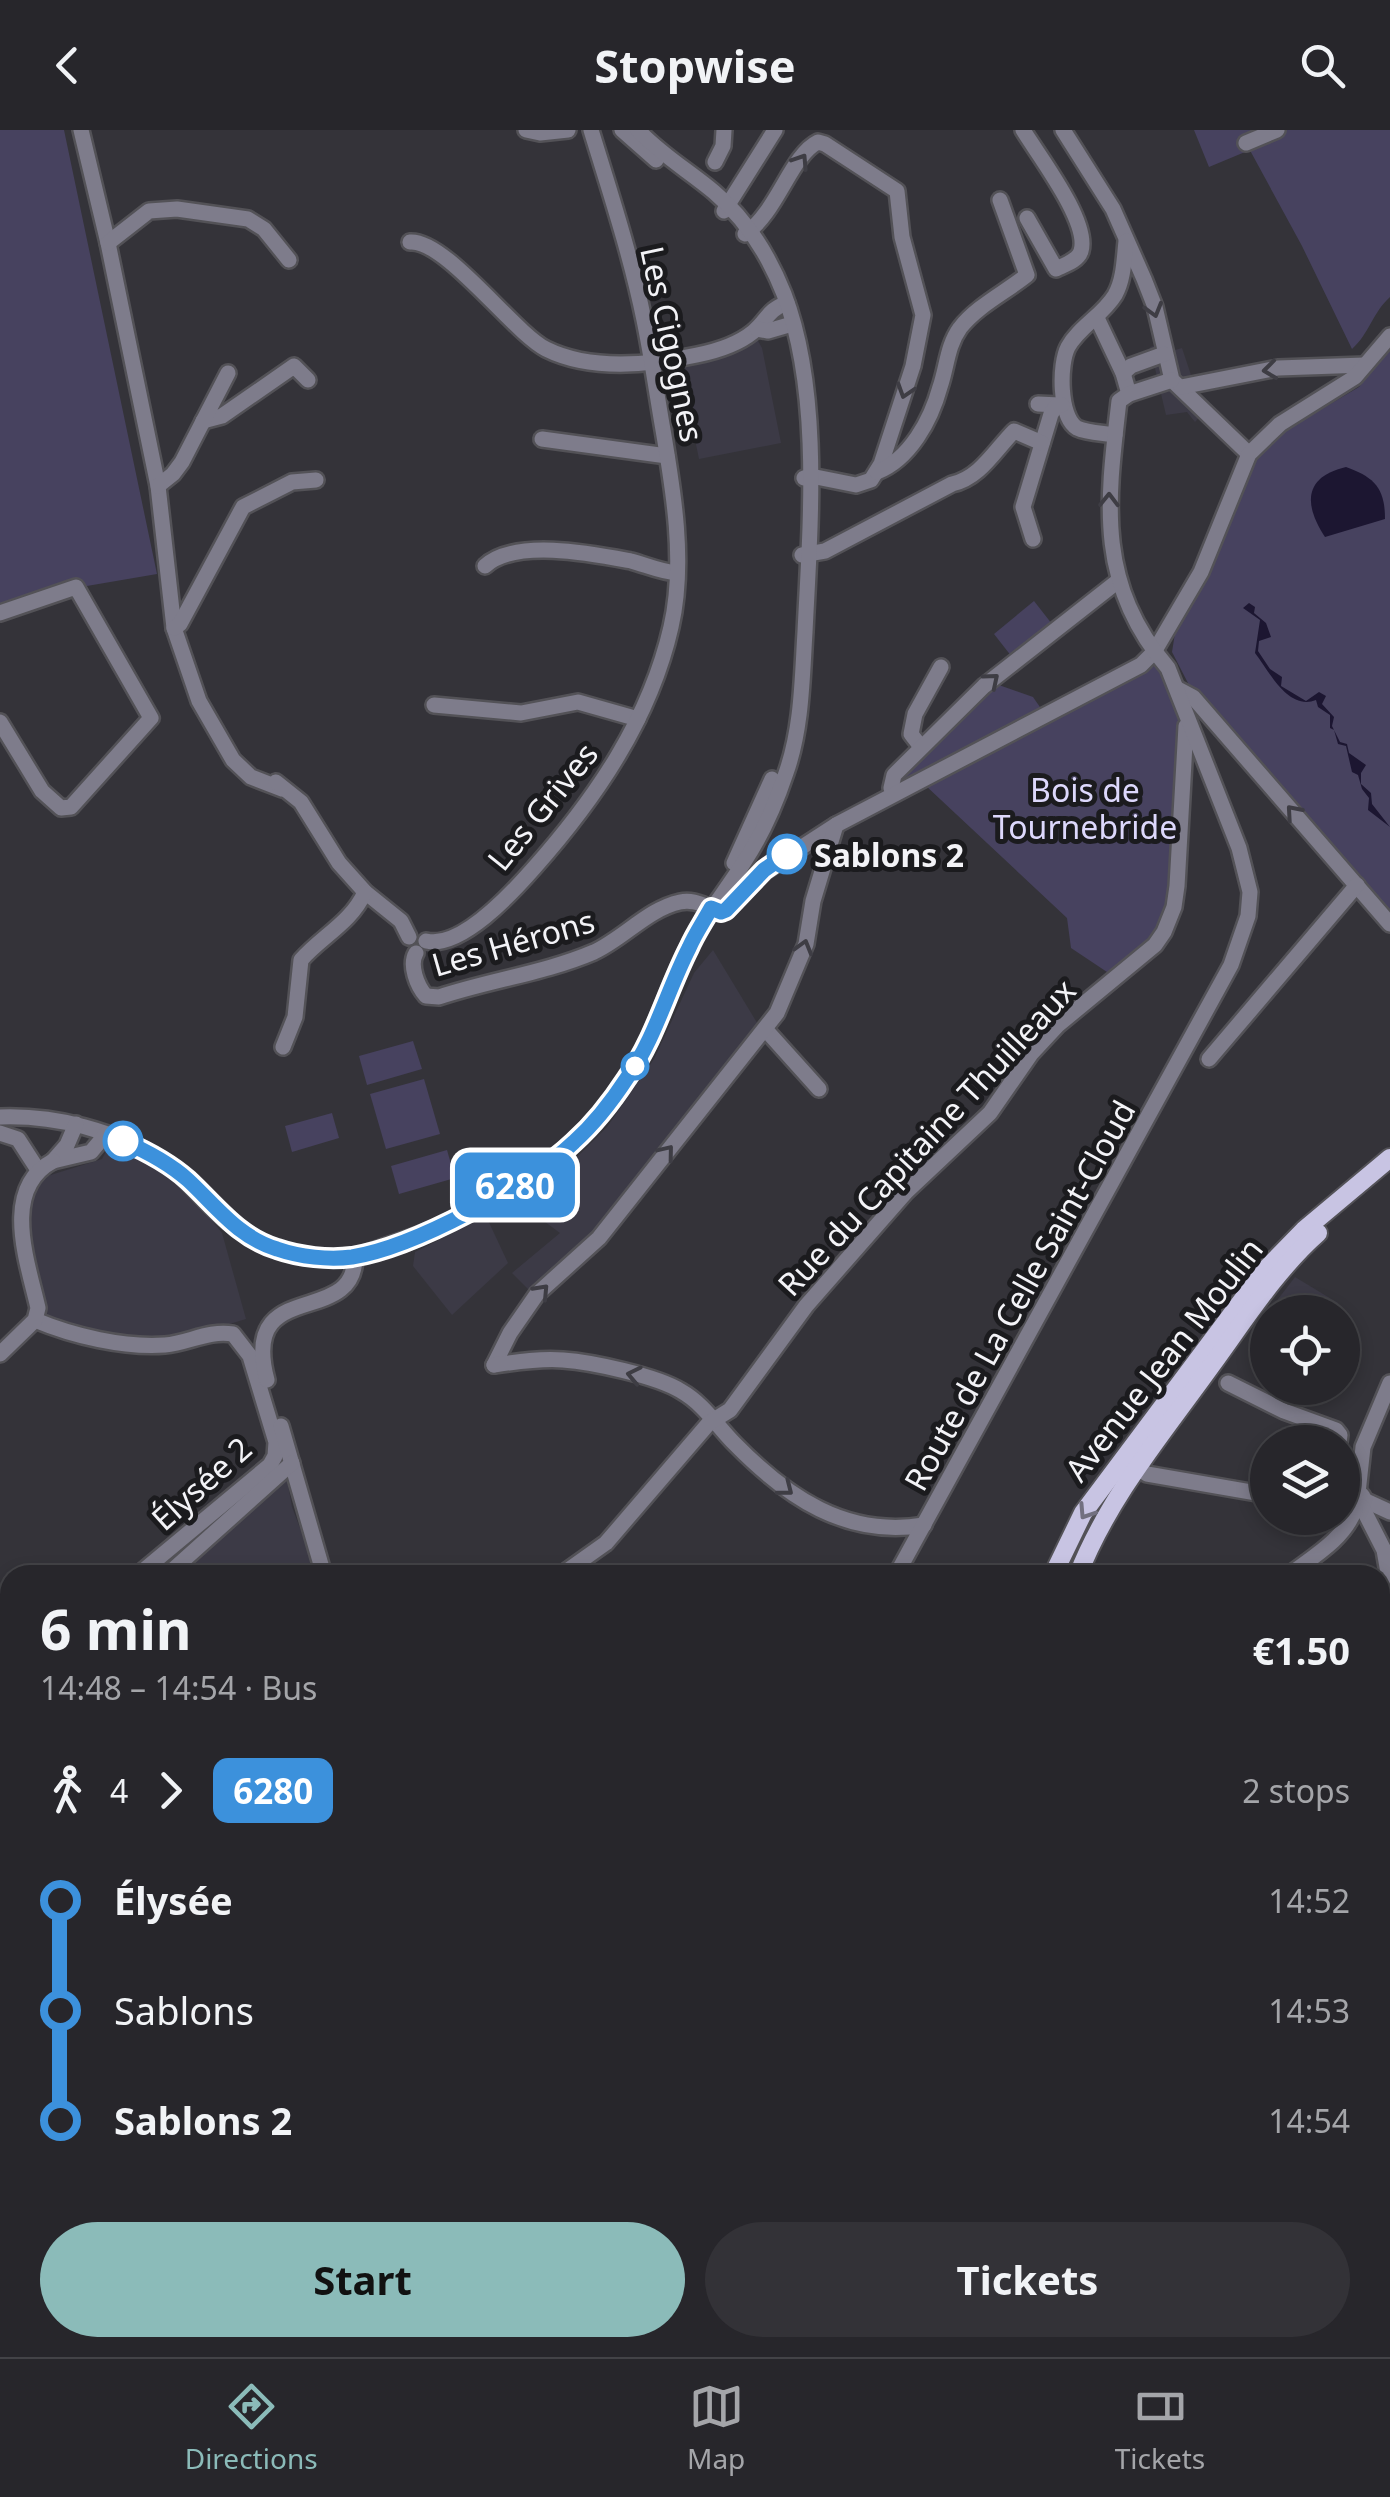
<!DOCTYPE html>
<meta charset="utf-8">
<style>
body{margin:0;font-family:"Noto Sans",sans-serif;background:#333237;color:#f1f3f6;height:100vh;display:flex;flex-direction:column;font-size:38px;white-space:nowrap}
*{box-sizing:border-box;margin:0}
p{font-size:32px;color:#a4a5a9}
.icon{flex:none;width:55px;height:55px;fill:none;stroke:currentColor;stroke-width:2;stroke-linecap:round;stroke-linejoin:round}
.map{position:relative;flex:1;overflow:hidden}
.side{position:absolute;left:0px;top:1435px;width:1390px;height:792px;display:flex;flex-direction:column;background:#27262b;border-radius:30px 30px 0 0;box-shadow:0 5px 15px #0003,0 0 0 2px #434347}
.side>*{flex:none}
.badge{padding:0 20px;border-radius:15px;font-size:35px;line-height:65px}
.controls{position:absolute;left:1250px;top:1165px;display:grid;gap:20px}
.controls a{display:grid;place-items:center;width:110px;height:110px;border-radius:50%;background:#27262b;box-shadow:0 5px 15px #0003,0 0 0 2px #434347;font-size:50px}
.map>.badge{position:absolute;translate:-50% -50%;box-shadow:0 0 0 5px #fff}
.legs{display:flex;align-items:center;gap:15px;height:110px;padding:0 40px;font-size:32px}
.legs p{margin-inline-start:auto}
.head{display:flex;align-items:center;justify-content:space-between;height:170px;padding:0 40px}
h1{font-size:55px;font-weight:700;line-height:75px}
.cta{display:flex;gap:20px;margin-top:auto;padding:20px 40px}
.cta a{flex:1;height:115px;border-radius:60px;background:#8bbbb9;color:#111;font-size:40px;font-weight:700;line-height:115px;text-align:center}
.cta a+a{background:#333237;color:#f1f3f6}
ul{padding:0 40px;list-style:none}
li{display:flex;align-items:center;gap:35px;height:110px;font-size:38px}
li i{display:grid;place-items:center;width:15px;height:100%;margin:0 12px;background:currentColor}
li i::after{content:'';width:25px;height:25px;margin:-12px;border:8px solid;border-radius:50%;background:#27262b}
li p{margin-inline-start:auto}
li:first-child i{background:linear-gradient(#0000 50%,currentColor 0)}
li:last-child i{background:linear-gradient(currentColor 50%,#0000 0)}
header{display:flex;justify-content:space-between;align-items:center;height:130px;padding:0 40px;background:#27262b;font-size:45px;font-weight:700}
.menu{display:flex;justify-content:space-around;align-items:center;height:140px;border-top:2px solid #434347;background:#27262b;font-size:28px;color:#a4a5a9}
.menu a{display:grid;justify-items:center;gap:5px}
.menu .on{color:#8bbbb9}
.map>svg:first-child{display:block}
.built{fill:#3c3a46}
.green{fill:#47425f}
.water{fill:#1c1631}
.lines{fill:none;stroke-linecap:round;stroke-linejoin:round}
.minor-casing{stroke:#535257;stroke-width:20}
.major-casing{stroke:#535257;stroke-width:22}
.minor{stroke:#7e7c8b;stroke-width:15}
.major{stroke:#c8c4e3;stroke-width:18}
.oneway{stroke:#3e3d44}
.oneway2{stroke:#727080}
.line-1-casing{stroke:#fff;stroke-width:22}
.line-1{stroke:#3c91dc;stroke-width:15}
.stop-1-dot{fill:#fff;stroke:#3c91dc;stroke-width:5}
.labels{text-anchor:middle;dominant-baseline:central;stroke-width:10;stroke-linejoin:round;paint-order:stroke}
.street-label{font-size:32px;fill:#f3f3f7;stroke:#1b1b1e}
.park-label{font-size:32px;fill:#ddd8fc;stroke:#1b1b1e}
.stop-label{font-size:32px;font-weight:bold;fill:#f3f3f7;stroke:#1b1b1e;text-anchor:start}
</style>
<header><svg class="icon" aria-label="back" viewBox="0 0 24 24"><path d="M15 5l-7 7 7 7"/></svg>Stopwise<svg class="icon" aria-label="search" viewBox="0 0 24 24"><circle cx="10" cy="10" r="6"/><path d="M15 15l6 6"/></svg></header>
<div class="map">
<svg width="1390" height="2227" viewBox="0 0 1390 2227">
<rect width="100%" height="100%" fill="#343339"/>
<g class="built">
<path d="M753,202L762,218L781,313L699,329L683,252L669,228Z"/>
<path d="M1160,214L1172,221L1182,218L1194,254L1183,257L1205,281L1195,292L1187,282L1166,285L1150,217Z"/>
<path d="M713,820L759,896L600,1101L530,1161L512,1143L560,1103L529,1080L518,1068L576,1028L607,997L654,929L694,843Z"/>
<path d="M109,1016L160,1039L207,1084L222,1103L246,1189L167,1213L136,1212L56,1195L47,1184L26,1106V1082L41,1048L102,1029Z"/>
<path d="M486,1086L508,1133L452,1185L413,1136L415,1122Z"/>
<path d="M1295,1147L1338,1173L1331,1182H1268Z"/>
<path d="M285,1338L292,1377L318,1445H159Z"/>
</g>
<g class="green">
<path d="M0,0H64L157,444L81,457L0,482Z"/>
<path d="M1194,0H1260L1239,9L1245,22L1209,37Z"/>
<path d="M1277,0H1390V167C1373,182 1369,204 1352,219L1302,116L1246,13Z"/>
<path d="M1390,218V789L1189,555L1172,522L1175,503L1209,444L1254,330L1288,299L1359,257Z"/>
<path d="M1034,471L1052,494L1012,527L994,504Z"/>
<path d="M1156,535L1159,536L1181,590L1171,765L1157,800L1110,844L1071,818L1067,788L925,655Z"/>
<path d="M996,554L1033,567L1042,580L901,658L897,649Z"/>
<path d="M413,911L422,939L367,955L359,926Z"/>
<path d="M424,949L440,1004L386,1019L370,964Z"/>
<path d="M332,983L339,1008L292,1022L285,996Z"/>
<path d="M447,1020L455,1048L399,1064L391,1036Z"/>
<path d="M10,1574V2218H307L293,2223L294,2227H0V1583Z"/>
<path d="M772,2218H910L904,2227H772Z"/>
</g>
<g class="water">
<path d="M1346,337C1374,347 1385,358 1385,389L1325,407C1304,375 1303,347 1346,337Z"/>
<path d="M1249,473L1255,477L1254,483L1266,493L1271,507L1259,511L1258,521L1270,539L1282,547L1281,556L1306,571L1319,562L1326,566L1322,574L1334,587L1332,596L1340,612L1347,614L1349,623L1366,635L1361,643V654L1371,663L1372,674L1390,697L1368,680L1369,668L1362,659L1358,645L1352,642L1346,616L1338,614L1334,600L1330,598V585L1318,577L1316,570C1288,581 1269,541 1255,523L1260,490L1243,478Z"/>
</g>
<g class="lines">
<defs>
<g id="minor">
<path d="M81,0L108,113L158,356L174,498L199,571L233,630L251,647L282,659"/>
<path d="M526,0L540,3L568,0"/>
<path d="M622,0L656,30"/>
<path d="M1023,0C1038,25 1090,92 1081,121C1078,131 1064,135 1056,139L1027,88"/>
<path d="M1063,0L1113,79L1144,149L1155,177L1172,250L1249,324"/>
<path d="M1246,13L1277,0"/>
<path d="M715,32L723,16L724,0"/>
<path d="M724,81L775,0"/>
<path d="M745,104C777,83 791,25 818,12L825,14L897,61L902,107L923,185L913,236L881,334L871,350L856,355L811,346L804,348"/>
<path d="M410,112C445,109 513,202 546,219C590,241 651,235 697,225C717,221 737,215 753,202C767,191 767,180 787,173"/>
<path d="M108,113L149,81L177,79L248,89L264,99L289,130"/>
<path d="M1097,188L1123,243L1129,264"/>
<path d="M757,199L768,201L792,194"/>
<path d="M1123,243L1131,236L1164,224"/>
<path d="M1181,257L1278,238L1365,235"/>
<path d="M1038,274L1059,275"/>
<path d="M203,291L222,286L294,236L308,250"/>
<path d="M1115,305C1104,303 1087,303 1077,298C1059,287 1059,234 1068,217C1079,197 1103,185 1115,165C1124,149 1124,129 1126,111"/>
<path d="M542,309L667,326"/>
<path d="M877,342C910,329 931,290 940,257C947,237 947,216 960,198C977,176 1006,162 1027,145L1000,70"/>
<path d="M158,356L173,344L182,332L228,243"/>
<path d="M1033,409L1023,377L1051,284L1056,276L1062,275"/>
<path d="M802,425L825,421L952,354C980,348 995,320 1014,301L1042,313"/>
<path d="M485,436C515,408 594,424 631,431C646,435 661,442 677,443"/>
<path d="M0,483L76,457L151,588L71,677L61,678L42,661L0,592"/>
<path d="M174,498L180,494L243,377L292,352L316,350"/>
<path d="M1178,559L1193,567L1390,794"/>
<path d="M434,575L521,583L578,572L638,589"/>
<path d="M921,617L911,604L915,584L941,537"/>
<path d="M276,652L301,672L339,733L365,762L401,791L409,807"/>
<path d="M894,664L891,658L894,645L984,556L1118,451"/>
<path d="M734,733L772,649"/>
<path d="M426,811C461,819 512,763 534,738C596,668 650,589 671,497C686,432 673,358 662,294C656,259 651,224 644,190C631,126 610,62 591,0"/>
<path d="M416,823C409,835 417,856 426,866L439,867C490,850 545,843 594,822C624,808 648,779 680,772C697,768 709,780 724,781L765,741L836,695L1141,535L1154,522L1201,442L1249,324L1280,294L1355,247L1390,206"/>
<path d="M766,900L819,959"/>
<path d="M283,917L295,887L301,830C322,806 351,793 365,762"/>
<path d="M1209,929L1357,755"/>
<path d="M0,987C55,985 115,1000 162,1031C183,1044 196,1062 214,1079C249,1114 303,1135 353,1127C367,1124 382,1117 395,1113C487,1084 578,1026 630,944C656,903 668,856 690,814C706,784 727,760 744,732C762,705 776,673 786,643C802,598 802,549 805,502C810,398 822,263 784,164C769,126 746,89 714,62C689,41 660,24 638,0"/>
<path d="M76,994L67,1015L53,1031L91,1022L106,1004"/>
<path d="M0,1003L18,1009L38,1040"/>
<path d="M35,1190C73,1206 124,1218 165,1215C189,1213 208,1200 233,1204L250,1226L276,1312L275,1326L270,1335L138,1445"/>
<path d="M0,1224L35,1190L38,1178C28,1133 0,1059 53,1031"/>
<path d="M494,1235L510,1203L537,1164L599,1108L777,883L806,814L813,771L836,695"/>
<path d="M494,1235C515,1232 541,1228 563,1230C592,1232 657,1246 681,1261C704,1274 717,1296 735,1314C787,1367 846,1408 924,1395"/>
<path d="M267,1250C239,1145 355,1199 355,1127"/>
<path d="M1228,1253L1284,1281L1336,1300L1340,1305L1339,1312"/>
<path d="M281,1296L324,1445"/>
<path d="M1137,1337L1147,1344L1268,1365"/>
<circle cx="1355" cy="1371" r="9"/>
<path d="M1358,1363L1363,1317L1390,1253"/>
<path d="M1364,1370L1390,1382"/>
<path d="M1362,1377L1384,1420L1390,1454"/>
<path d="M167,1445L292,1333"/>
<path d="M561,1445L606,1413L709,1293L730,1280L806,1176L906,1062L990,983L1031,924L1058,895L1155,815L1164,802L1174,777L1177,756L1186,596"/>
<path d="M896,1445L1231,835L1248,786L1250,762L1239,718L1168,538C1096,454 1107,373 1119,271L1129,264L1172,250"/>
<path d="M1289,1445C1314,1426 1343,1410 1355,1380"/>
<path d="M0,1570L10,1562"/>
<path d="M1380,1690L1390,1676"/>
<path d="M1380,1924L1390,1905"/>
<path d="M1380,2158L1390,2145"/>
<path d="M765,2218V2227"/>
<path d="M490,2227L493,2218"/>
<path d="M598,2227L604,2218"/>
<path d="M632,2227L633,2218"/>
<path d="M694,2227L698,2218"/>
<path d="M913,2227L918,2218"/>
<path d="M1118,2227L1124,2218"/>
<path d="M1315,2227L1324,2218"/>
</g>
<g id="major">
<path d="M1053,1445L1083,1383L1264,1141L1304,1100L1390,1028"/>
<path d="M1078,1445C1108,1368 1163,1303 1211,1236C1244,1191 1276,1140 1318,1103"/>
<path d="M714,2227L716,2218"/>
</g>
</defs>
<use href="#minor" class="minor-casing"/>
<use href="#major" class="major-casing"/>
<use href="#minor" class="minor"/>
<use href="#major" class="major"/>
</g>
<defs><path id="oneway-chevron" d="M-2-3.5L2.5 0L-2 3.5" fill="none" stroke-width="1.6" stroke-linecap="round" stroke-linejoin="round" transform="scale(2.5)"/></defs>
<g class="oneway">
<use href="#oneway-chevron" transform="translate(801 31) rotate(-57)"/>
<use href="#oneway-chevron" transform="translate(1154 180) rotate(74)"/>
<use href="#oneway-chevron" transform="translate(1270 240) rotate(173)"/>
<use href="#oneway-chevron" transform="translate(905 261) rotate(108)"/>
<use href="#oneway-chevron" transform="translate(1109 370) rotate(-89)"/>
<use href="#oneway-chevron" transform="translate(992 550) rotate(-40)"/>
<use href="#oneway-chevron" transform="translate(1293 682) rotate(-131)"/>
<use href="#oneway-chevron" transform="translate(804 817) rotate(-74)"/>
<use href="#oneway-chevron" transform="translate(667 1022) rotate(-51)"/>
<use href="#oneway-chevron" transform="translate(542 1161) rotate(-47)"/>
<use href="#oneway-chevron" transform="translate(634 1245) rotate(-168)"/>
<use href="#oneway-chevron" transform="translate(786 1359) rotate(38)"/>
</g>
<use class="oneway2" href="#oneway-chevron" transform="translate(1086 1382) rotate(123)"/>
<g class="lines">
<defs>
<path id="line-1" d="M123,1011C146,1021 169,1033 188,1050C217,1077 238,1107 277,1119C300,1127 329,1130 352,1127C414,1117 528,1056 574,1012C594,994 612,971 627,948C655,909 667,861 689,818C695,804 704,791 711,778L721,782L726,780L764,740L787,724"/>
</defs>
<use href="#line-1" class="line-1-casing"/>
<use href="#line-1" class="line-1"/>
</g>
<g class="stop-1-dot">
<circle cx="787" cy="724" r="18"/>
<circle cx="635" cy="936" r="12"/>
<circle cx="123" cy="1011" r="18"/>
</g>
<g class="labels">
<g class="street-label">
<text transform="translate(673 214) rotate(78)">Les Cigognes</text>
<text transform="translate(542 676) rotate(-51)">Les Grives</text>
<text transform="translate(513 812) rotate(-16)">Les Hérons</text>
<text transform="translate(926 1007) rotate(-47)">Rue du Capitaine Thuilleaux</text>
<text transform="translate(1019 1165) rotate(-61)">Route de La Celle Saint-Cloud</text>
<text transform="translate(1163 1229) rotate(-52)">Avenue Jean Moulin</text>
<text transform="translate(201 1353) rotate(-42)">Élysée 2</text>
</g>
<g class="park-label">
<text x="1085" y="659">Bois de<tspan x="1085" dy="37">Tournebride</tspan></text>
</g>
<g class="stop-label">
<text x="814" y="724">Sablons 2</text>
</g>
</g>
</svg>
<div class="controls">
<a><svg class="icon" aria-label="locate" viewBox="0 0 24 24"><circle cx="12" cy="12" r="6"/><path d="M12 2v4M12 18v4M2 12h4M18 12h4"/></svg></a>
<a><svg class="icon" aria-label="layers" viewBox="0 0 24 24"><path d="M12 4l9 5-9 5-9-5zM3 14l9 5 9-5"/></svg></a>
</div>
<b class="badge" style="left:515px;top:1055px;background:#3c91dc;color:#fff">6280</b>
<section class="side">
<div class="head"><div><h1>6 min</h1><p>14:48 – 14:54 · Bus</p></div><b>€1.50</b></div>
<div class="legs"><svg class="icon" aria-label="walk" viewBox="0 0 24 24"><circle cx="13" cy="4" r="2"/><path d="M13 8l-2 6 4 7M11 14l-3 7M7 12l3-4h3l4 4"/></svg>4<svg class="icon" aria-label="forward" viewBox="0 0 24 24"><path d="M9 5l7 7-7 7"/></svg><b class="badge" style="background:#3c91dc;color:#fff">6280</b><p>2 stops</p></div>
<ul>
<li><i style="color:#3c91dc"></i><b>Élysée</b><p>14:52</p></li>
<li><i style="color:#3c91dc"></i><span>Sablons</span><p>14:53</p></li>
<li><i style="color:#3c91dc"></i><b>Sablons 2</b><p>14:54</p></li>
</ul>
<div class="cta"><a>Start</a><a>Tickets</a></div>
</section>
</div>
<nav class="menu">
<a class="on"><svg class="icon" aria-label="directions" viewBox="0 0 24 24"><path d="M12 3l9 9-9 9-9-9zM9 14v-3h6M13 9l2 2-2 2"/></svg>Directions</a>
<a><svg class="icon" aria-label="map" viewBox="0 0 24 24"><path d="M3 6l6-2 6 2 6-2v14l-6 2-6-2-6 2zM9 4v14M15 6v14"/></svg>Map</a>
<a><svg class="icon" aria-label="tickets" viewBox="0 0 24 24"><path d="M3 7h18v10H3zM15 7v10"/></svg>Tickets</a>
</nav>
